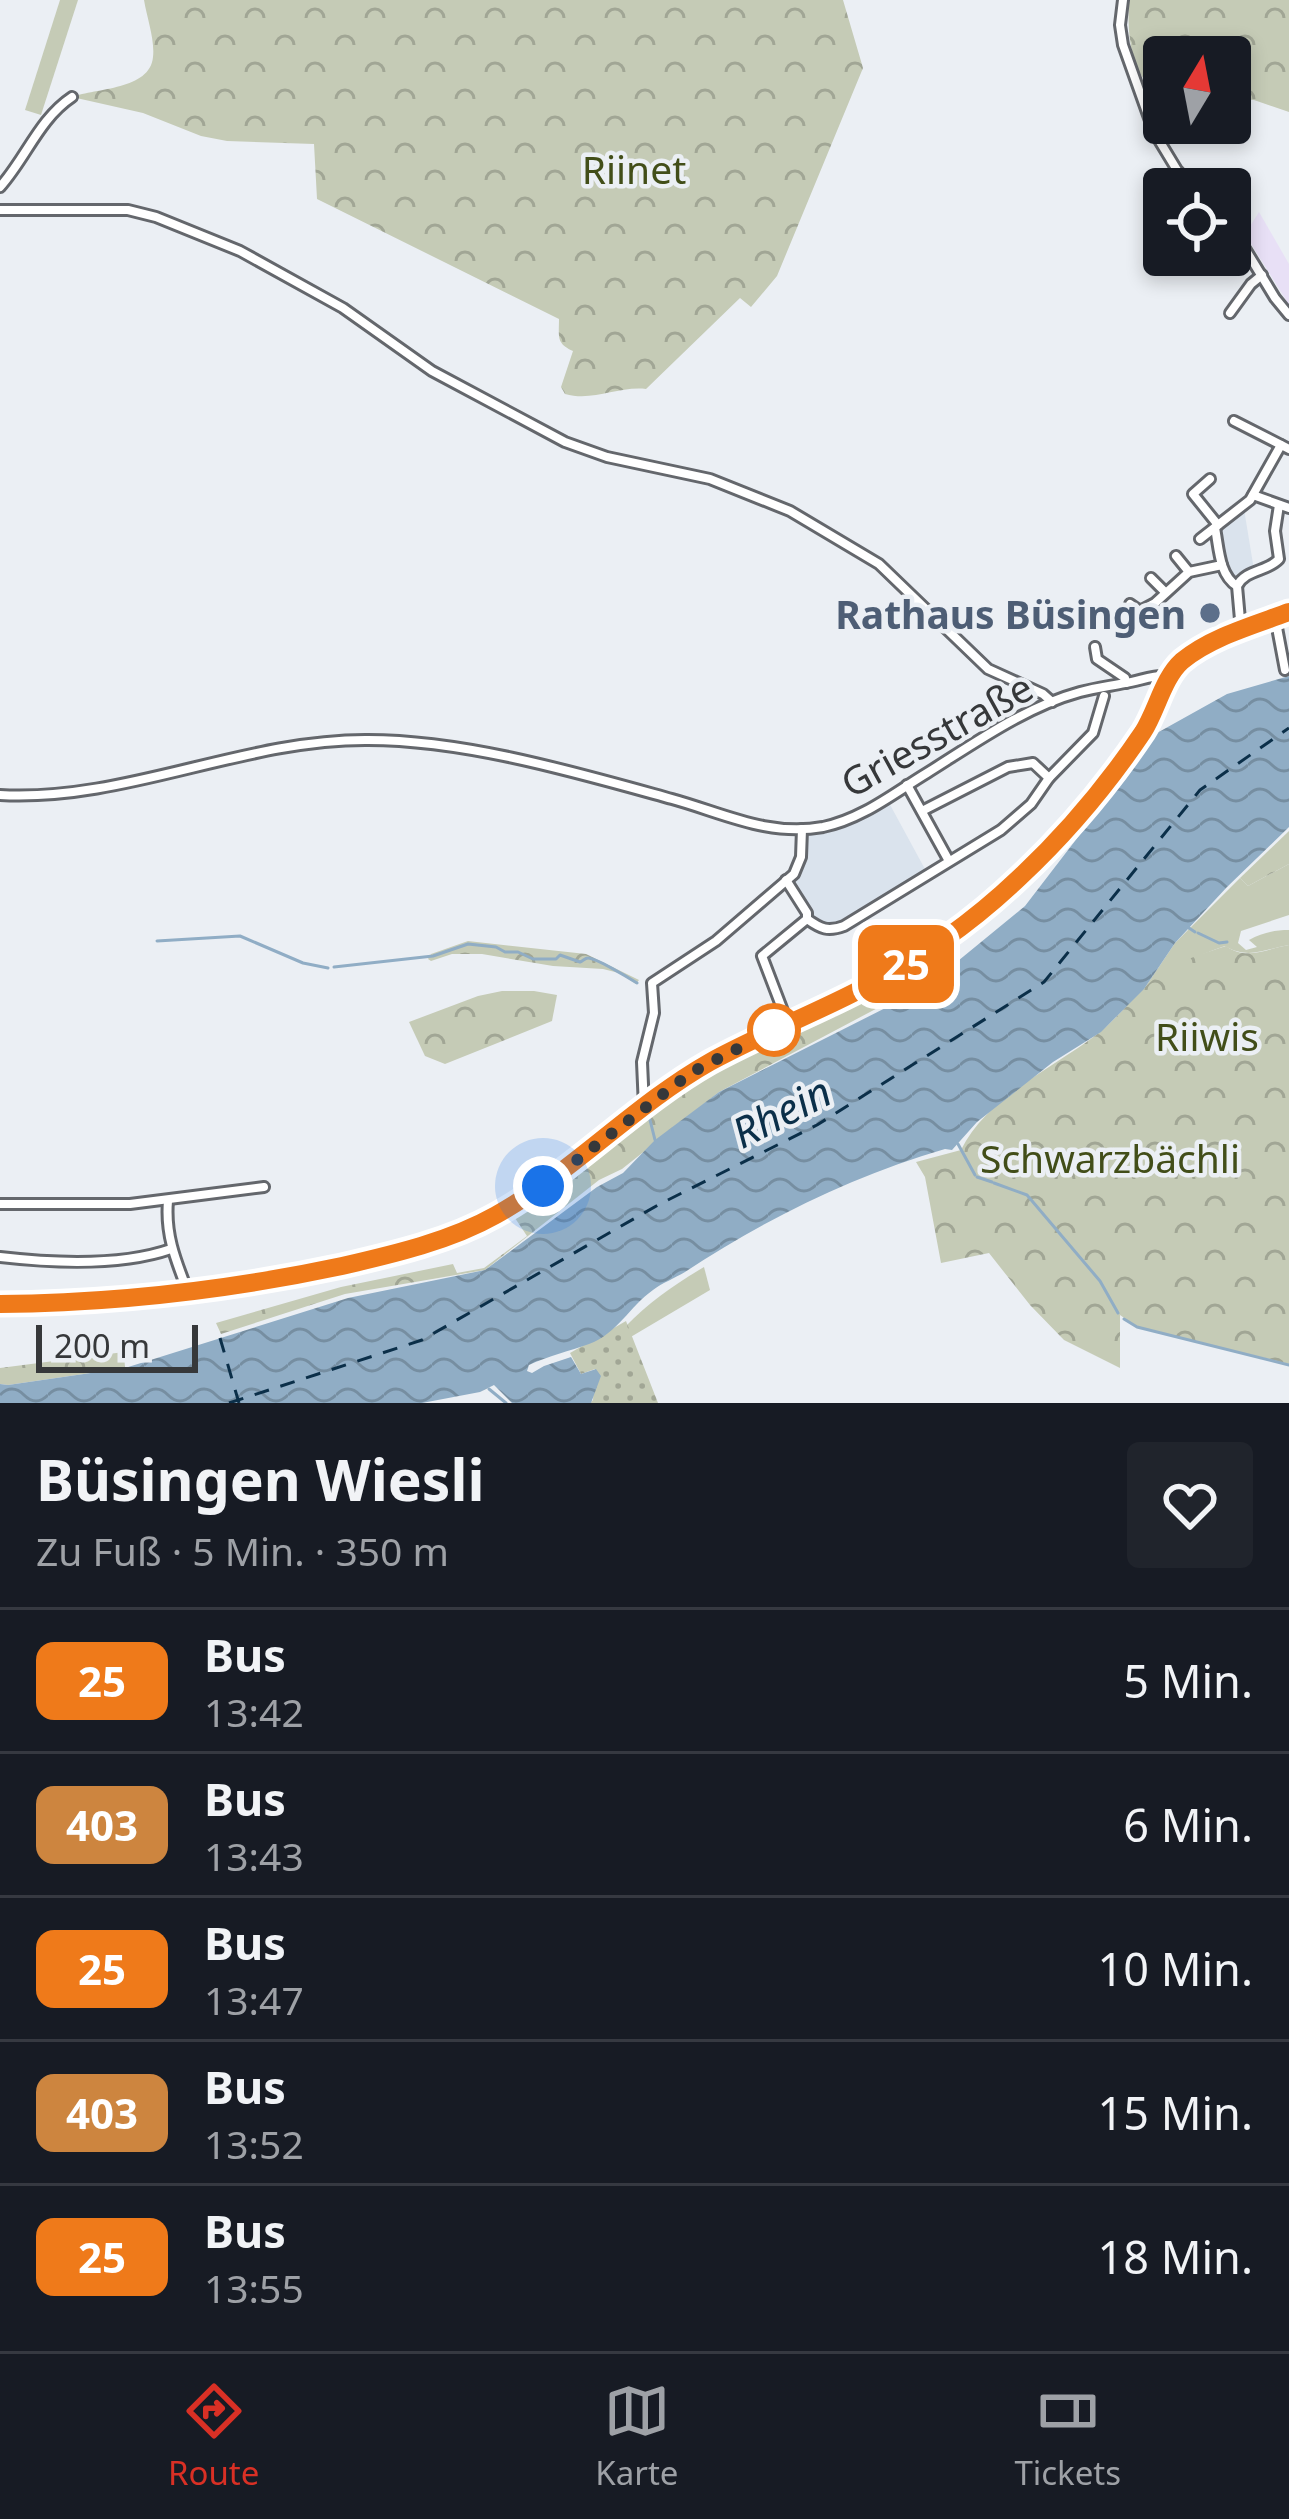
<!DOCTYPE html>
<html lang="de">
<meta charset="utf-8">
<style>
body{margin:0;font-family:"Noto Sans",sans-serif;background:#20242c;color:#f1f3f6;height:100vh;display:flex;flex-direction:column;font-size:45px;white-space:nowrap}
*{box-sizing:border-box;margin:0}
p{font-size:39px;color:#9ea1a6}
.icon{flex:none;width:66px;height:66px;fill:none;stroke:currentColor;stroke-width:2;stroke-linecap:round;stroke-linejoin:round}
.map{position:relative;height:1403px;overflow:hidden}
.drawer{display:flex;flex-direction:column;background:#171b24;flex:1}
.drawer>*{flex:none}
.badge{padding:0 24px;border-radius:18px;font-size:42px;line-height:78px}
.needle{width:78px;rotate:10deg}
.tools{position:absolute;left:1143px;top:36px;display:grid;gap:24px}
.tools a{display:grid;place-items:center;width:108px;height:108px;border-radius:12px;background:#171b24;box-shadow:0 6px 18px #0003;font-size:60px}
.scale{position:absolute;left:36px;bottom:30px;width:162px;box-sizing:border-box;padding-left:12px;border:6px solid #36383a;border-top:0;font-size:33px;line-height:42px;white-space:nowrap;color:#36383a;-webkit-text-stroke:9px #ebeff4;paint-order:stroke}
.you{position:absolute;width:60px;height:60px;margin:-30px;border:9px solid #fff;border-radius:50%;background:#1a73e8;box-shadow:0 0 0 18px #1a73e833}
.map>.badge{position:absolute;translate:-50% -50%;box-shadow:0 0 0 6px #fff}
.round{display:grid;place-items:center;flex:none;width:126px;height:126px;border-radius:12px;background:#20242c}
.overview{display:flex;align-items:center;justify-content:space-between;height:204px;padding:0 36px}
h1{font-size:57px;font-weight:700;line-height:90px}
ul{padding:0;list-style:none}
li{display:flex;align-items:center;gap:36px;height:144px;padding:0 36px;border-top:3px solid #363941}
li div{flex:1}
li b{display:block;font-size:45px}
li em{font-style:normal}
li .badge{min-width:132px;font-weight:700;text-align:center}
.dock{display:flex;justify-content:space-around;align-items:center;height:168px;border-top:3px solid #363941;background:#171b24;font-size:33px;color:#9ea1a6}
.dock a{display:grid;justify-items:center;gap:6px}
.dock .on{color:#d93025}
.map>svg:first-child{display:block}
.built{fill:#dae3ed}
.industrial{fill:#e8e0f6}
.grass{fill:#c5cbb6}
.forest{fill:url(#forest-crowns)}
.park{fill:url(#park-dots)}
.water{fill:url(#water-waves)}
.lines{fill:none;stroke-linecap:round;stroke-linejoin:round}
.stream{stroke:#90adc5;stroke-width:3}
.ferry{stroke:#0b2f49;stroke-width:3;stroke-dasharray:15 12;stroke-linecap:butt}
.minor-casing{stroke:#64676c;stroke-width:14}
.major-casing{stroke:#cbcbcc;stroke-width:16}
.minor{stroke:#fff;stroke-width:8}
.major{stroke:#dcc46d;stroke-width:10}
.line-casing{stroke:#fff;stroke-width:27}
.line{stroke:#ef7a1a;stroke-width:18}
.walk{stroke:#36383a;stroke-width:12;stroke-dasharray:0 21.6}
.service-dot{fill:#5c6f8a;stroke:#ebeff4;stroke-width:4.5}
.stop-dot{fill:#fff;stroke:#ef7a1a;stroke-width:6}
.labels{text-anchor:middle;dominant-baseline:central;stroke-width:9;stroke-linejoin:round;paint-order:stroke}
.park-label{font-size:39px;fill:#424e19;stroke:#ebeff4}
.service-label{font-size:39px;font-weight:bold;fill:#4e5e75;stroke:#ebeff4;text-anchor:end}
.street-label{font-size:39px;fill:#36383a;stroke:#ebeff4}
.water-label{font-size:42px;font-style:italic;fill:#0b2f49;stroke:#ebeff4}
</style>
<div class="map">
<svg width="1289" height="1403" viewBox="0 0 1289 1403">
<defs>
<pattern id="forest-crowns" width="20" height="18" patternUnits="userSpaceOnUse" patternTransform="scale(3)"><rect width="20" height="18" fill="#c5cbb6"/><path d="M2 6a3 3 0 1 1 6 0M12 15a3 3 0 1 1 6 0" fill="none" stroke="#a1a695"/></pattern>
<pattern id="park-dots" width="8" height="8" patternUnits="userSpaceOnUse" patternTransform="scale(3)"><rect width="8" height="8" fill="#c5cbb6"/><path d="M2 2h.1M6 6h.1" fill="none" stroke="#a1a695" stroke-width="1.8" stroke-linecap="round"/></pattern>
<pattern id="water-waves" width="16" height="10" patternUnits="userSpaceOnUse" patternTransform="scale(3)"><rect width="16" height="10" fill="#90adc5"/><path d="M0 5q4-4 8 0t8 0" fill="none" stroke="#768ea1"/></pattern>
</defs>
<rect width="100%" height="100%" fill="#ebeff4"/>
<g class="built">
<path d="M1244,509L1254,570L1241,575L1235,582L1229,577L1220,528Z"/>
<path d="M888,801L926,871L827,928L813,920L792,880L803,866L805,834L856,818Z"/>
</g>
<path class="industrial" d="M1259,212L1289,264V305L1245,234Z"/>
<g class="grass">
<path d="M60,0H78L41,115L25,110Z"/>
<path d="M1289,864V915L1241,931L1238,943L1246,950L1257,947L1249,940C1262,933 1274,930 1289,930V945C1265,949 1248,960 1225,946C1194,957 1169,967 1144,989L1175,943L1240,878L1248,886Z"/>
<path d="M704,1267L710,1290L629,1338L625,1327C649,1302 674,1285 704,1267Z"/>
</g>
<g class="forest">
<path d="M144,0H843L863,68L777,276L751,307L740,298L646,389C618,386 593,402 565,394L561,387L573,351C556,343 559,337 559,319L317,199L314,144L227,141L201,136L143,113L72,97C96,88 150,90 153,57C155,40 147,18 144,0Z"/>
<path d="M1129,0H1289V112L1254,100L1230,98V57H1164V98C1130,78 1127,36 1129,0Z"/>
<path d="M1289,831V864L1248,886L1240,878Z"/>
<path d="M468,941L586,954L639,980L636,984L619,973L603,969L553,966L482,954H452L431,961L428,959L431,954Z"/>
<path d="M1289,945V1364L1137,1327L1120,1315V1368L1064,1340L1030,1305L989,1253L941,1263L925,1177L916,1162L961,1150C987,1097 1050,1070 1096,1035C1121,1016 1139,988 1165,971C1183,959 1205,953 1226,946C1247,961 1265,949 1289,945Z"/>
<path d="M910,968L921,985L719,1092L622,1169L599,1180L485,1270L345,1294L221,1334L216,1323L341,1287L453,1264L457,1273L484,1268L527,1236L513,1215C590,1168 656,1103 736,1059C751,1050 771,1046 789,1041L796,1026Z"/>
<path d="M502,991H534L557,995L552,1021L445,1064L425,1056L409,1022L478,996Z"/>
<path d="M124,1352L125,1368L8,1385L0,1384V1368Z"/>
</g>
<path class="park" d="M626,1321L658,1403H590L593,1400L595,1369L581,1374L570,1353Z"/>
<path class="water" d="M1289,676V827L1227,887L1175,943L1144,989L1101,1032L1053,1062L977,1122L952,1150L945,1149C853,1176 765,1219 685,1272C675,1278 662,1283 653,1290C630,1306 617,1334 589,1344C570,1351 548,1356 529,1365L527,1371L532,1373L544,1366L571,1357L581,1374L596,1369L601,1376L591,1403H512L494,1385L480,1392L422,1403H0V1384L8,1385L125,1368L348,1298L485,1270L597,1187L623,1173L655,1140L719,1092L925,988L1025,906L1118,785L1140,752L1157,733L1227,694Z"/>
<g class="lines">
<g class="stream">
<path d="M1189,928L1195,932"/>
<path d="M1198,933L1219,943L1227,942"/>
<path d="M157,941L240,936L303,963L328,968"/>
<path d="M334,967L433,956L468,944L496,947L505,952H518L533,959H556L560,955L580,962C583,961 585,958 588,958C596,958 629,978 637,983"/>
<path d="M647,1058L648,1097"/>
<path d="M649,1116L655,1140"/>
<path d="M958,1144L975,1175"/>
<path d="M977,1177L992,1182"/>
<path d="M994,1183L1027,1195L1100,1281L1118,1313"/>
<path d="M1124,1319L1137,1327L1289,1365"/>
<path d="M489,1389L506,1403"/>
</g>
<g class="ferry">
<path d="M220,1338L239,1403"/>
<path d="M229,1403L422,1340L658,1205L817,1125L1044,982L1200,790L1289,728"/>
</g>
<defs>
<g id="minor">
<path d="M1123,0L1120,25L1123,45L1154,132L1177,170L1195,189"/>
<path d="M0,187C26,158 39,119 72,97"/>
<path d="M0,210H128L156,217L240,251L343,308L432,371L565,442L607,457L710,479L790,511L879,564L988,669L1043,694L1052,702"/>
<path d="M1230,224L1275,298L1289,315"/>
<path d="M1230,313L1251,284L1262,275"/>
<path d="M1234,421L1289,449"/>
<path d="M1210,479L1193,494L1218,525"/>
<path d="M1253,495L1289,508"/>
<path d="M1215,528C1219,548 1219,575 1237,586L1241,631"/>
<path d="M1200,539L1250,500L1281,445"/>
<path d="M1176,556L1189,572"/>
<path d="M1151,578L1165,592"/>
<path d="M1237,586C1246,569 1267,572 1279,559L1275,531L1279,505"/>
<path d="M1130,604L1140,611L1155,603L1189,572L1222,565"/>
<path d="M1275,617L1285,670"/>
<path d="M1095,647L1097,659L1125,678L1126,683"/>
<path d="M907,785L949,861"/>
<path d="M0,795C125,802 243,739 368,740C466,740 578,773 672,799C723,813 768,837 823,827C862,819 894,793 927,773C975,743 1025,707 1080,692C1095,688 1110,686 1125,683C1140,681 1154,674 1169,676"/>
<path d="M922,811L1008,767L1033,763L1049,778"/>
<path d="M786,880L807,913V919C821,929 828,932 844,926L1001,830L1031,804L1049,778L1093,733L1104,696"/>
<path d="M788,1024L762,956L807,919"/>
<path d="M644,1107L642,1062L654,1013L652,983L716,941L794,874L801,857L802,829"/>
<path d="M168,1201C165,1235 176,1261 188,1292"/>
<path d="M0,1204H130L264,1187"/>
<path d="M0,1257C52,1263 122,1266 171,1249"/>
</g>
<path id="major" d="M0,1304C115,1303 229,1290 342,1266C394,1255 450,1241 496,1215C573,1172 634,1105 710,1063C761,1034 814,1014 865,987C922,959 974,921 1020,877C1066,835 1108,784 1143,732C1157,710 1163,678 1182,661C1211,637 1254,625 1289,612"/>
</defs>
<use href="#minor" class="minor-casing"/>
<use href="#major" class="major-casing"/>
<use href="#minor" class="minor"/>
<use href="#major" class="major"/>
</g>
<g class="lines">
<defs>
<path id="line" d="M0,1304C115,1303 229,1290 342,1266C394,1254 450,1241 496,1215C573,1172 634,1105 710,1062C761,1034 814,1014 865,987C922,958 974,921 1020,877C1066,834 1108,784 1143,732C1157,710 1163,678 1182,661C1211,637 1254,625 1289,612"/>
</defs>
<use href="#line" class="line-casing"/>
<use href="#line" class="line"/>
<path class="walk" d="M543,1186L692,1072L774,1030"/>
</g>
<circle class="service-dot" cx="1210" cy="613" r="12"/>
<circle class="stop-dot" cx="774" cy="1030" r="24"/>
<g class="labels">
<g class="park-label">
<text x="634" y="168">Riinet</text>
<text x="1207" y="1035">Riiwis</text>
<text x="1110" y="1157">Schwarzbächli</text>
</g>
<g class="service-label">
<text x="1186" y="613">Rathaus Büsingen</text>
</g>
<g class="street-label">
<text transform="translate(936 734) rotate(-29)">Griesstraße</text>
</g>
<g class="water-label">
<text transform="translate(781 1111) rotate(-27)">Rhein</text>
</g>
</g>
</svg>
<div class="tools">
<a><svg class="needle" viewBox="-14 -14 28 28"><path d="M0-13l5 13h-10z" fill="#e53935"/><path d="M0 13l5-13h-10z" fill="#9ea1a6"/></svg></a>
<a><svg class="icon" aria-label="locate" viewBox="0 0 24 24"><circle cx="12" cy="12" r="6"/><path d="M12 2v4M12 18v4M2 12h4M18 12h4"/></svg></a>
</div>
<div class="scale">200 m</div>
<div class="you" style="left:543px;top:1186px"></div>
<b class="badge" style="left:906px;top:964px;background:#ef7a1a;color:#fff">25</b>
</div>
<section class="drawer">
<div class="overview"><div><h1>Büsingen Wiesli</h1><p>Zu Fuß · 5 Min. · 350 m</p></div><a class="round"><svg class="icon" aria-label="heart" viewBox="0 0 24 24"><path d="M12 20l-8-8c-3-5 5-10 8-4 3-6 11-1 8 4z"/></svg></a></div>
<ul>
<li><span class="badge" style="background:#ef7a1a;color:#fff">25</span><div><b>Bus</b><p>13:42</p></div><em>5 Min.</em></li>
<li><span class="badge" style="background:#cd853f;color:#fff">403</span><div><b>Bus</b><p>13:43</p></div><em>6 Min.</em></li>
<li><span class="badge" style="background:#ef7a1a;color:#fff">25</span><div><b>Bus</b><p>13:47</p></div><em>10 Min.</em></li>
<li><span class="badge" style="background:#cd853f;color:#fff">403</span><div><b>Bus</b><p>13:52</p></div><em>15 Min.</em></li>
<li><span class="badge" style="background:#ef7a1a;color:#fff">25</span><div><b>Bus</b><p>13:55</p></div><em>18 Min.</em></li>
</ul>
</section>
<nav class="dock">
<a class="on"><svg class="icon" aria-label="directions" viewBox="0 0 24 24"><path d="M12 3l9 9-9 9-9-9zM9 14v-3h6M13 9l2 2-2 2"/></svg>Route</a>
<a><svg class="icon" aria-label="map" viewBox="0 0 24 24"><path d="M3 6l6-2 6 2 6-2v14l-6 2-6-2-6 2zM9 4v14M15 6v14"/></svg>Karte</a>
<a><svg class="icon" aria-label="tickets" viewBox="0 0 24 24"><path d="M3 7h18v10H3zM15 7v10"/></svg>Tickets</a>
</nav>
